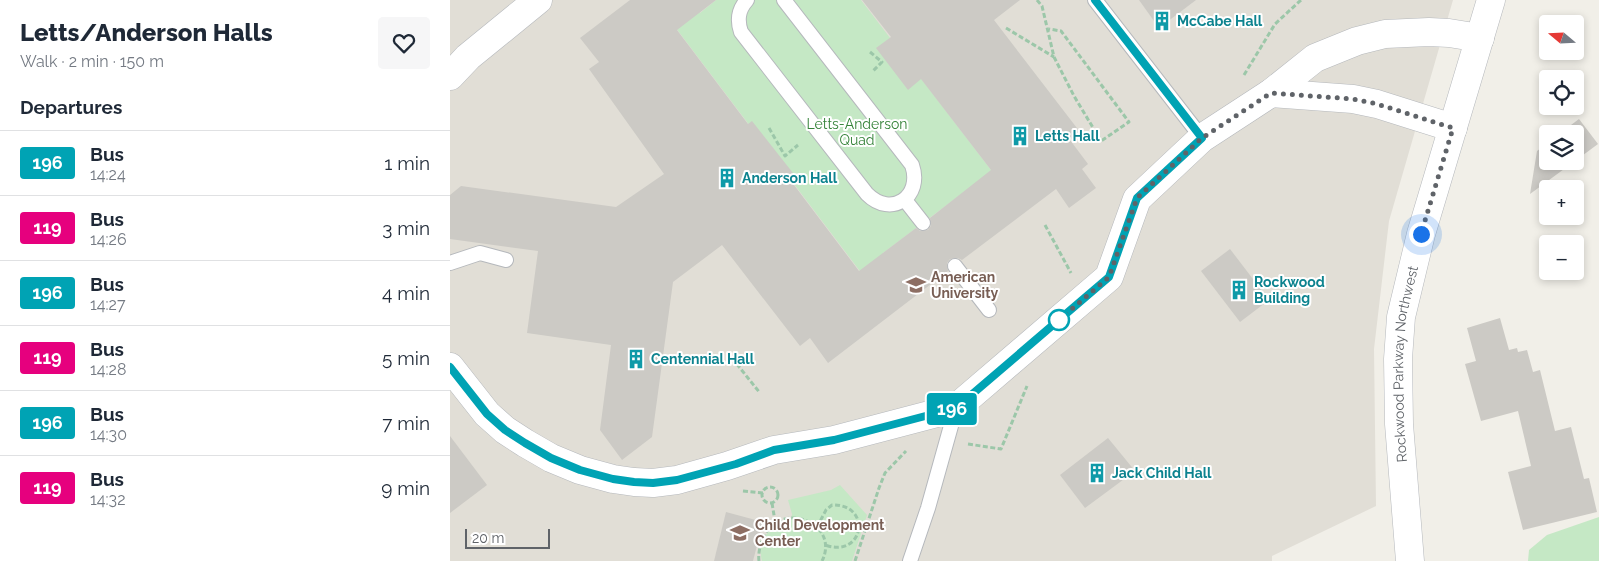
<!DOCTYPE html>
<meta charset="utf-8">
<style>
body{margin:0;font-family:Raleway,sans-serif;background:#f6f6f7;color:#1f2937;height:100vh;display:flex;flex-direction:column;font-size:19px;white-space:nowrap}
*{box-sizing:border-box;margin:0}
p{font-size:16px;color:#747a83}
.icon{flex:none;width:28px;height:28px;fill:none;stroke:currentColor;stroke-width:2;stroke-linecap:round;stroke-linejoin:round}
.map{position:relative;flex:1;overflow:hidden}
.details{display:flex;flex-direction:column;background:#fff;width:450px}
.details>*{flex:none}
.badge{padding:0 10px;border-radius:4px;font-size:18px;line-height:32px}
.needle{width:32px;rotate:289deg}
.fabs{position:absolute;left:1089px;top:15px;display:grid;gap:10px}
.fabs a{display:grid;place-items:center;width:45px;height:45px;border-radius:5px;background:#fff;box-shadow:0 2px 8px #0003;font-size:25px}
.scale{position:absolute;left:15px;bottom:12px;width:85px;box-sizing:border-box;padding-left:5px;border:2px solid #5f6368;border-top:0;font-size:14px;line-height:18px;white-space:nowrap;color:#5f6368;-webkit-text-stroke:4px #fff;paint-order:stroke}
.you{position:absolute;width:25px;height:25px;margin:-12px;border:4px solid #fff;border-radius:50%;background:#1a73e8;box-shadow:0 0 0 8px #1a73e833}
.map>.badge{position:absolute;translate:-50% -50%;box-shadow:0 0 0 2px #fff}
h2{padding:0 20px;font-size:19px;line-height:45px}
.round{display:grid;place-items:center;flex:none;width:52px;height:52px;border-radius:5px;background:#f6f6f7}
.head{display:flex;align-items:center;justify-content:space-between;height:85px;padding:0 20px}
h1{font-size:24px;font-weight:800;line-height:38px}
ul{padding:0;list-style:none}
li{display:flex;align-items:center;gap:15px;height:65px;padding:0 20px;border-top:1px solid #e0e1e3}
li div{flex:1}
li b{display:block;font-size:19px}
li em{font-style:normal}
li .badge{min-width:55px;font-weight:700;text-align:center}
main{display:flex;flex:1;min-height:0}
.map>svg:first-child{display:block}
.education{fill:#e1ded6}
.green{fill:#c5e8c5}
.building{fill:#cccac5}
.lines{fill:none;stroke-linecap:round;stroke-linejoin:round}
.service-casing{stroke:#b5b8bc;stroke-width:16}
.minor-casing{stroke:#b5b8bc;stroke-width:29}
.path{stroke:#9cc7a9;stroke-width:3;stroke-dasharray:5 2.5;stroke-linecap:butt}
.service{stroke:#fff;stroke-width:14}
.minor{stroke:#fff;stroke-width:28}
.line-casing{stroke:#fff;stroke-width:11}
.line{stroke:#00a3b4;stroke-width:8}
.walk{stroke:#5f6368;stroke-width:5;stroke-dasharray:0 9}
.stop-dot{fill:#fff;stroke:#00a3b4;stroke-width:2.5}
.labels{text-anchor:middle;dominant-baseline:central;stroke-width:4;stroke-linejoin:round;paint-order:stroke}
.culture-label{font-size:14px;font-weight:bold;fill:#0d838f;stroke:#fff;text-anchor:start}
.park-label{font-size:14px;fill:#348238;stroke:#fff}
.education-label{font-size:14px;font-weight:bold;fill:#785e54;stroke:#fff;text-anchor:start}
.street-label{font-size:14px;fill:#5f6368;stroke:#fff}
</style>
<main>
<section class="details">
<div class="head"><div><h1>Letts/Anderson Halls</h1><p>Walk · 2 min · 150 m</p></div><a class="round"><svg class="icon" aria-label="heart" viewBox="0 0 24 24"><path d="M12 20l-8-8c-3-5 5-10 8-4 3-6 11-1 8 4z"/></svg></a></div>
<h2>Departures</h2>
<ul>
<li><span class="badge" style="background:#00a3b4;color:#fff">196</span><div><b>Bus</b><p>14:24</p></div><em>1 min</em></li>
<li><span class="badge" style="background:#e6007e;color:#fff">119</span><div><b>Bus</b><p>14:26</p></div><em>3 min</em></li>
<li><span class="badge" style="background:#00a3b4;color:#fff">196</span><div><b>Bus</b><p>14:27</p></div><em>4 min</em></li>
<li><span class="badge" style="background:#e6007e;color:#fff">119</span><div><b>Bus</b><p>14:28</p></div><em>5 min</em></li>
<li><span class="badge" style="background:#00a3b4;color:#fff">196</span><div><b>Bus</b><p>14:30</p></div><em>7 min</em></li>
<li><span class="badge" style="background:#e6007e;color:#fff">119</span><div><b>Bus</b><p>14:32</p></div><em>9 min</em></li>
</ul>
</section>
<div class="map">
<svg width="1149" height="561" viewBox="0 0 1149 561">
<rect width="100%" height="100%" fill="#f1efe8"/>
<path class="education" d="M0,0H1003L939,221L924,349L926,506L822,556V561H0Z"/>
<g class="green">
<path d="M240,0L250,13L266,0H411L554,187L518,189L433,253L422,287L216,15Z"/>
<path d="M390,485L417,515L402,561H312C306,537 321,526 341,521L342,514L338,500L381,490Z"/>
<path d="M1149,517V561H1078L1079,550L1097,535Z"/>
</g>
<g class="building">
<path d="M180,0H266L227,30L298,124L302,121L343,173L338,177L409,271L466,228L470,231L478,230L481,226L480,218L541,170L471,79L458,90L426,48L441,37L412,0H570L544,20L630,132L620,140L638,164L632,169L646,188L619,208L606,189L512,260L508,258L500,259L497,263L498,271L378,363L360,338L350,346L272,245L223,282L202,437L172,460L150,430L161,345L77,333L88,251L0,239V195L11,186L166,207L214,174L139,69L149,62L130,38Z"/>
<path d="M689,0H746L709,28Z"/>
<path d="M1129,119L1148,144L1125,161V134H1109Z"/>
<path d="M1098,143V161H1125L1080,194L1087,151Z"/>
<path d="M780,249L819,300L790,322L751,271Z"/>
<path d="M1050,318L1059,350L1067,348L1068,352L1077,350L1083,372L1090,370L1105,431L1121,427L1134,479L1139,478L1147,512L1073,530L1058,472L1081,466L1068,411L1031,421L1015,364L1026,361L1017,328Z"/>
<path d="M0,436L37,485L0,513Z"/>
<path d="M658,438L685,471L635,508L610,475Z"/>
<path d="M276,512L313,522L303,561H264Z"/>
</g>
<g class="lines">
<defs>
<g id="service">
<path d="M297,0C288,10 287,20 291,32L417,194C441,218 473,197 462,165L334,0"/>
<path d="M645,0L752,138"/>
<path d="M455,200L473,223"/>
<path d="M0,263L30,253L56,260"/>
<path d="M505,266L539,310"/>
<path d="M460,561L478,508L506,408"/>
</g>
<g id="minor">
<path d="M0,76L18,57L88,0"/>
<path d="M821,93L903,99L927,104L1003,128"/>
<path d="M0,367L37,414L55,430L75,443L101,458L130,470L163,479L184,482L203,483L227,480L277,466L324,450L384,440L506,408L659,277L687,199L752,138L821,93L865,58L907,41L935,34L979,32L999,33L1030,38"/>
<path id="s1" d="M960,561L949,424L948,359L951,317L971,234L1041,0"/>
</g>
</defs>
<use href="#service" class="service-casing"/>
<use href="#minor" class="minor-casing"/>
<g class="path">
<path d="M587,0L592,6L604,57L624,96L651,141L679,122L611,31L599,29"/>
<path d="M556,28L604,57"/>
<path d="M420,52L432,62L422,72"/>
<path d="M794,75L825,24L851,0"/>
<path d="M319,128L335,156L348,145"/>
<path d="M595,225L621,273"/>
<path d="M282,358L310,393"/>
<path d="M518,444L551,449L577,386"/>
<circle cx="320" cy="495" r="8"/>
<path d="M293,491L313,493"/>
<path d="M322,503L325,521"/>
<path d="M367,527L376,510L382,505C423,504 414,559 375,545"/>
<path d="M309,561C308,554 310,545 313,538C330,499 391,523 372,561"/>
<path d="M405,561L429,488L435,473L456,451"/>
</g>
<use href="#service" class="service"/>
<use href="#minor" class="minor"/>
</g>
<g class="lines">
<defs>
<path id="line" d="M0,367L37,414L55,430L75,443L101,458L130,470L163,479L184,482L203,483L227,480L286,464L324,450L384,440L506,408L659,277L687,198L752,138L645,0"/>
</defs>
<use href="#line" class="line-casing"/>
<use href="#line" class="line"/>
<path class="walk" d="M609,320L659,277L687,198L752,138L821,93L903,99L927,104L1003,128L971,234"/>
</g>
<defs>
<symbol id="building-bare" viewBox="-9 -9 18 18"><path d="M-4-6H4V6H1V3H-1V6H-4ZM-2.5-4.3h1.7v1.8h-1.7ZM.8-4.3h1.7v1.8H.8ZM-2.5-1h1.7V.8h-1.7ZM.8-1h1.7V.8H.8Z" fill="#0f9aa8" stroke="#fff" stroke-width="2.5" paint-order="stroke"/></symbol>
<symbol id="university-bare" viewBox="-9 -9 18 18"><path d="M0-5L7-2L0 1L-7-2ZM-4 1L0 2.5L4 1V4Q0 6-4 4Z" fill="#8d6e63" stroke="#fff" stroke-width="2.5" paint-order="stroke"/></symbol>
<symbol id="school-bare" viewBox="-9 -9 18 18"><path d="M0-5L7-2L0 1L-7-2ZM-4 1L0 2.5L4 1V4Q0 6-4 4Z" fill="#8d6e63" stroke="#fff" stroke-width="2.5" paint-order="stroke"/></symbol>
</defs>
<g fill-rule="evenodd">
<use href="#building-bare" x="698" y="7" width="28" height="28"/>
<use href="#building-bare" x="556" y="122" width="28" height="28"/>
<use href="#building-bare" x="263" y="164" width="28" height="28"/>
<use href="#university-bare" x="452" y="271" width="28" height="28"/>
<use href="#building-bare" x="775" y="276" width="28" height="28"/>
<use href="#building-bare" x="172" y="345" width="28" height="28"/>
<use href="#building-bare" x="633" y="459" width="28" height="28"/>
<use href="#school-bare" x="276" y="519" width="28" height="28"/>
</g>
<circle class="stop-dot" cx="609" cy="320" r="10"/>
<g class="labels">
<g class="culture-label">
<text x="727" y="21">McCabe Hall</text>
<text x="585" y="136">Letts Hall</text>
<text x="292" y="178">Anderson Hall</text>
<text x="804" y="282">Rockwood<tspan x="804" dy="16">Building</tspan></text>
<text x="201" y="359">Centennial Hall</text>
<text x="662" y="473">Jack Child Hall</text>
</g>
<g class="park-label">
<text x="407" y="124">Letts-Anderson<tspan x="407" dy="16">Quad</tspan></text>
</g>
<g class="education-label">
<text x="481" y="277">American<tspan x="481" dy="16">University</tspan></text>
<text x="305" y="525">Child Development<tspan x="305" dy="16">Center</tspan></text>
</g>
<g class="street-label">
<text stroke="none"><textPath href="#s1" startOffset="198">Rockwood Parkway Northwest</textPath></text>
</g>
</g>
</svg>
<div class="fabs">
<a><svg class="needle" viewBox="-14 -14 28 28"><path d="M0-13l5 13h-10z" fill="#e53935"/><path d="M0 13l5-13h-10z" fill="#747a83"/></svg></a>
<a><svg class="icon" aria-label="locate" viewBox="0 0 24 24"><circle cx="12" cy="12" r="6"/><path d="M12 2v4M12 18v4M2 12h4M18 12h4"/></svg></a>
<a><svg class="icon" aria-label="layers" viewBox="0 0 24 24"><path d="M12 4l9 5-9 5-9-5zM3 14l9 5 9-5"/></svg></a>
<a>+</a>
<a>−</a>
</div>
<div class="scale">20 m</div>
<div class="you" style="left:971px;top:234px"></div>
<b class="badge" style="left:502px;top:409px;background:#00a3b4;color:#fff">196</b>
</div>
</main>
